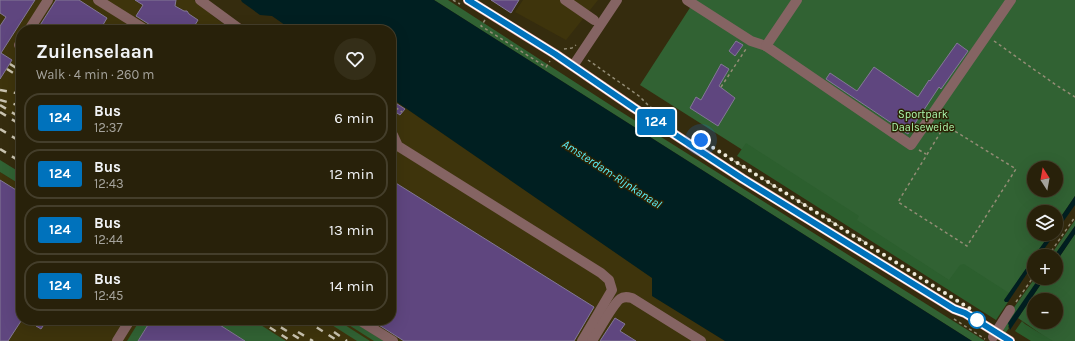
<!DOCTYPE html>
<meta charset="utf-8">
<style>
body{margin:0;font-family:Karla,sans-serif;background:#342e18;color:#f1f3f6;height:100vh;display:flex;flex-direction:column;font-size:15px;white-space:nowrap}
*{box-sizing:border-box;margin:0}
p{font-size:13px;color:#a5a39c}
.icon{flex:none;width:22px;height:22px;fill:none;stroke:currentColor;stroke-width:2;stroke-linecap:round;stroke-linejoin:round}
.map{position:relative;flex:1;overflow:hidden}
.panel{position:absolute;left:16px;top:25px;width:380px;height:300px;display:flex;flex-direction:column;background:#28210a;border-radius:16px;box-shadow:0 4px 16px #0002,0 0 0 1px #443e2b}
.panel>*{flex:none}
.badge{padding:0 8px;border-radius:3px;font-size:14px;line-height:26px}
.needle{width:26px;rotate:349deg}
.controls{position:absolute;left:1027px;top:161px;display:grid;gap:8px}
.controls a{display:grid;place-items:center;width:36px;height:36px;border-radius:50%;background:#28210a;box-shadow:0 4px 16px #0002,0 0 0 1px #443e2b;font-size:20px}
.you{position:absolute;width:20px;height:20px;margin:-10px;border:3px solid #fff;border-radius:50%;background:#1a73e8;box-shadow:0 0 0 6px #1a73e833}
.map>.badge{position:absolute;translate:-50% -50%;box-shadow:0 0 0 2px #fff}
.round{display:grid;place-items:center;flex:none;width:42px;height:42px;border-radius:21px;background:#342e18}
.summary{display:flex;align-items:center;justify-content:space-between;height:68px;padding:0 20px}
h1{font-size:19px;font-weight:700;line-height:30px}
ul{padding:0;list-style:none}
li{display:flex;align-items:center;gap:12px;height:50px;margin:0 8px 6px;padding:0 12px;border:2px solid #443e2b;border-radius:16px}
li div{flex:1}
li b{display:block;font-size:15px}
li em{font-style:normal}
li .badge{min-width:44px;font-weight:700;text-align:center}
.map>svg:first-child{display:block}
.built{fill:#3e340c}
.green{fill:#316233;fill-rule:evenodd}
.forest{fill:#2c5f2e}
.water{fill:#001f21}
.building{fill:#5f467f;stroke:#837896}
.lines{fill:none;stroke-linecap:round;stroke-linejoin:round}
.path{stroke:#938c75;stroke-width:1.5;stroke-dasharray:3 3;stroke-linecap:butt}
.minor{stroke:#856463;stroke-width:10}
.major{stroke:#dd9a97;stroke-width:10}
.rail{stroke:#c9c3af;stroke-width:2.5;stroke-dasharray:7 7;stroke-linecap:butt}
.line-casing{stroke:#fff;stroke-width:9}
.line{stroke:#0072bc;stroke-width:6}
.walk{stroke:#eee9d8;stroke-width:4;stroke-dasharray:0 7.2}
.stop-dot{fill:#fff;stroke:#0072bc;stroke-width:2}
.labels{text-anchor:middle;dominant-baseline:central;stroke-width:3;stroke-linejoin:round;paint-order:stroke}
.park-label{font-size:11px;fill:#abf6ac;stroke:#2b2204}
.water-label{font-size:12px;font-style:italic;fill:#5aeff8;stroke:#2b2204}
</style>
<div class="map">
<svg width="1075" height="341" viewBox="0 0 1075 341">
<rect width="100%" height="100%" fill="#352c0e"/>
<g class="built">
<path d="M0,0H194L219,21L234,30H21V122L0,109Z"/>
<path d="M523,0H598L566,40L515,12Z"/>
<path d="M391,98L653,278V296L725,341H0V172L21,185V320H391Z"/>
</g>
<g class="green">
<path d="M434,0H448L615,108L985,341H972Z"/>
<path d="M695,0H1075V196L1056,224V212H1034V234H1050L997,311L640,85ZM1034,168H1056V190H1034Z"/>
<path d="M0,160L21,173V185L0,172Z"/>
<path d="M1075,220V226L1054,256H1050Z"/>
<path d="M1075,234V341H1051L1018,318L1045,278H1056V262ZM1034,300H1056V322H1034Z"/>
<path d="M1035,278H1039L1008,327L1009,328L1004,335L1003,329L1005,320Z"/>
<path d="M140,320H151L138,341H127Z"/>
<path d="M212,320H253L286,341H245Z"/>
<path d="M324,320H337L370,341H357Z"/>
<path d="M341,320H350L384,341H374Z"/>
</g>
<g class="forest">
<path d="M746,143L859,216L857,220L949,280L960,265L964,264L1009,293L1004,300L1006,302H1008L996,320L737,156Z"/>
<path d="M1022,321L1025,324L1053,341H1031L1015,331Z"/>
</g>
<g class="water">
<path d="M241,0H434L972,341H725L652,296V278L391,98V30H292L272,16L260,15L242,2Z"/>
<path d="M1075,196V205L1056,232V224Z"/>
<path d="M1075,226V234L1056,262V256H1054Z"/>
<path d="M1050,234H1055L1039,256H1034Z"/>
<path d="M1034,257V263L1008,302H1005L1004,300Z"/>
<path d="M1039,278H1045L1010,330L1008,323Z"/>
</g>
<g class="building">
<path d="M0,0H35L1,53L12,60L0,79V26L6,17L0,13Z"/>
<path d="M56,0H79L107,18L100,30H37Z"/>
<path d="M135,0H176L175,6L184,11H187L189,14L198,20L192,30H158L136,16L143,5Z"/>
<path d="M491,0H519L511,13Z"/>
<path d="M736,41L743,45L735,56L729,51Z"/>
<path d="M957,43L968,51L941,89L939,87L908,134L826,79L830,73L857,91L874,67L918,97L929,80L930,81Z"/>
<path d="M721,64L729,69L719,86L735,98L718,126L690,108L696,97L701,100Z"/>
<path d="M391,100L405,109L400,115L391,109Z"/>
<path d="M0,180L21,193V321L8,341H0Z"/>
<path d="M391,180L594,307L574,341H404L371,320H391Z"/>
<path d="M615,318L625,324L620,331L636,341H600Z"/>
<path d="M39,320H47L41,329L36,326Z"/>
<path d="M151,320H212L245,341H138Z"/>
</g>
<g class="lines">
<g class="path">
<path d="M453,0L460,4"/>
<path d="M485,20L481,26L546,67L550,61"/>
<path d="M994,41L1056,85L1075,97"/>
<path d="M564,49L572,48L576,45"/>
<path d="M588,60L639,96L649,106L663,115"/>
<path d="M721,87L746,49"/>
<path d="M391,104L402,112"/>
<path d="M945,125L1016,169L967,246L898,202Z"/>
<path d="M919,150L926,154"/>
<path d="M729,158L865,242"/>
<path d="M1048,256L1075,217"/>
<path d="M1016,302L1034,276"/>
<path d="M954,319L985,339"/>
</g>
<g class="minor">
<path d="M98,0L146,30"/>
<path d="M200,0L241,30"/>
<path d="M565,0L594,20"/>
<path d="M687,0L751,41L766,46L911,145L1011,0"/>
<path d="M29,30L48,0"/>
<path d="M19,45L21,42"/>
<path d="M766,46L797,0"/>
<path d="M573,66L617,0"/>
<path d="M391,134L393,135L398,146L601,273L609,280L612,290L582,341"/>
<path d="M359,320L393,341"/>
<path d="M993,337L1010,310"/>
<path d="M117,341L130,320"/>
<path d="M592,341C598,332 613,304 620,299C624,296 628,297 632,298L701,341"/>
</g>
<path class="major" d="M468,0L555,54L634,108L743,179L954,309L965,313L1010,341"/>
<g class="rail">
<path d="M10,64L21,71"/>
<path d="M7,69L21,78"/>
<path d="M0,90L21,94"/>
<path d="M0,100L21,106"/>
<path d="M0,105L21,118"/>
<path d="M0,112L21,125"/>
<path d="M0,129L21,142"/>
<path d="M0,149L21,162"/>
<path d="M258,320L291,341"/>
<path d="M269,320L303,341"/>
<path d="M305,320L338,341"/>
<path d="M298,332L313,341"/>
<path d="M334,332L347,341"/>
</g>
</g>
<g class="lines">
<defs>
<path id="line" d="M468,0L555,54L634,108L743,179L954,309L965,313L1010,341"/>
</defs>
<use href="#line" class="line-casing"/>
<use href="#line" class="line"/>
<path class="walk" d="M701,140L972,310L977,320"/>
</g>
<circle class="stop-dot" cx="977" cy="320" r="8"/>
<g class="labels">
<g class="park-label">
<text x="923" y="114">Sportpark<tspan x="923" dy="13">Daalseweide</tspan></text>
</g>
<g class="water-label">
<text transform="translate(612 174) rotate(33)">Amsterdam-Rijnkanaal</text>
</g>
</g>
</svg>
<div class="controls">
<a><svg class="needle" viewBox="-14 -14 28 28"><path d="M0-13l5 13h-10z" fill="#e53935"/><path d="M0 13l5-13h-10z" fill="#a5a39c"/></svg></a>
<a><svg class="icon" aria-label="layers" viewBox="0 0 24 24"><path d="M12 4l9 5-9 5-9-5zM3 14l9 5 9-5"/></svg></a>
<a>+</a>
<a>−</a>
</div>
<div class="you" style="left:701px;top:140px"></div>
<b class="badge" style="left:656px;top:122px;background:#0072bc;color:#fff">124</b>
<section class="panel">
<div class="summary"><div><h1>Zuilenselaan</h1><p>Walk · 4 min · 260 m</p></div><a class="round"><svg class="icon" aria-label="heart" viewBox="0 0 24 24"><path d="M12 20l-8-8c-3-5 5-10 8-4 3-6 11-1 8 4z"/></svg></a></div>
<ul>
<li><span class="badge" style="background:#0072bc;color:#fff">124</span><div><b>Bus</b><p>12:37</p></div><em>6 min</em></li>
<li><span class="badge" style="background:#0072bc;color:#fff">124</span><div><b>Bus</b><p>12:43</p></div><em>12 min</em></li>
<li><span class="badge" style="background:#0072bc;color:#fff">124</span><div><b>Bus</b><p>12:44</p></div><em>13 min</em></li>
<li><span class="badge" style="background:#0072bc;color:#fff">124</span><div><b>Bus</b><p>12:45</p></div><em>14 min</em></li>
</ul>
</section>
</div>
